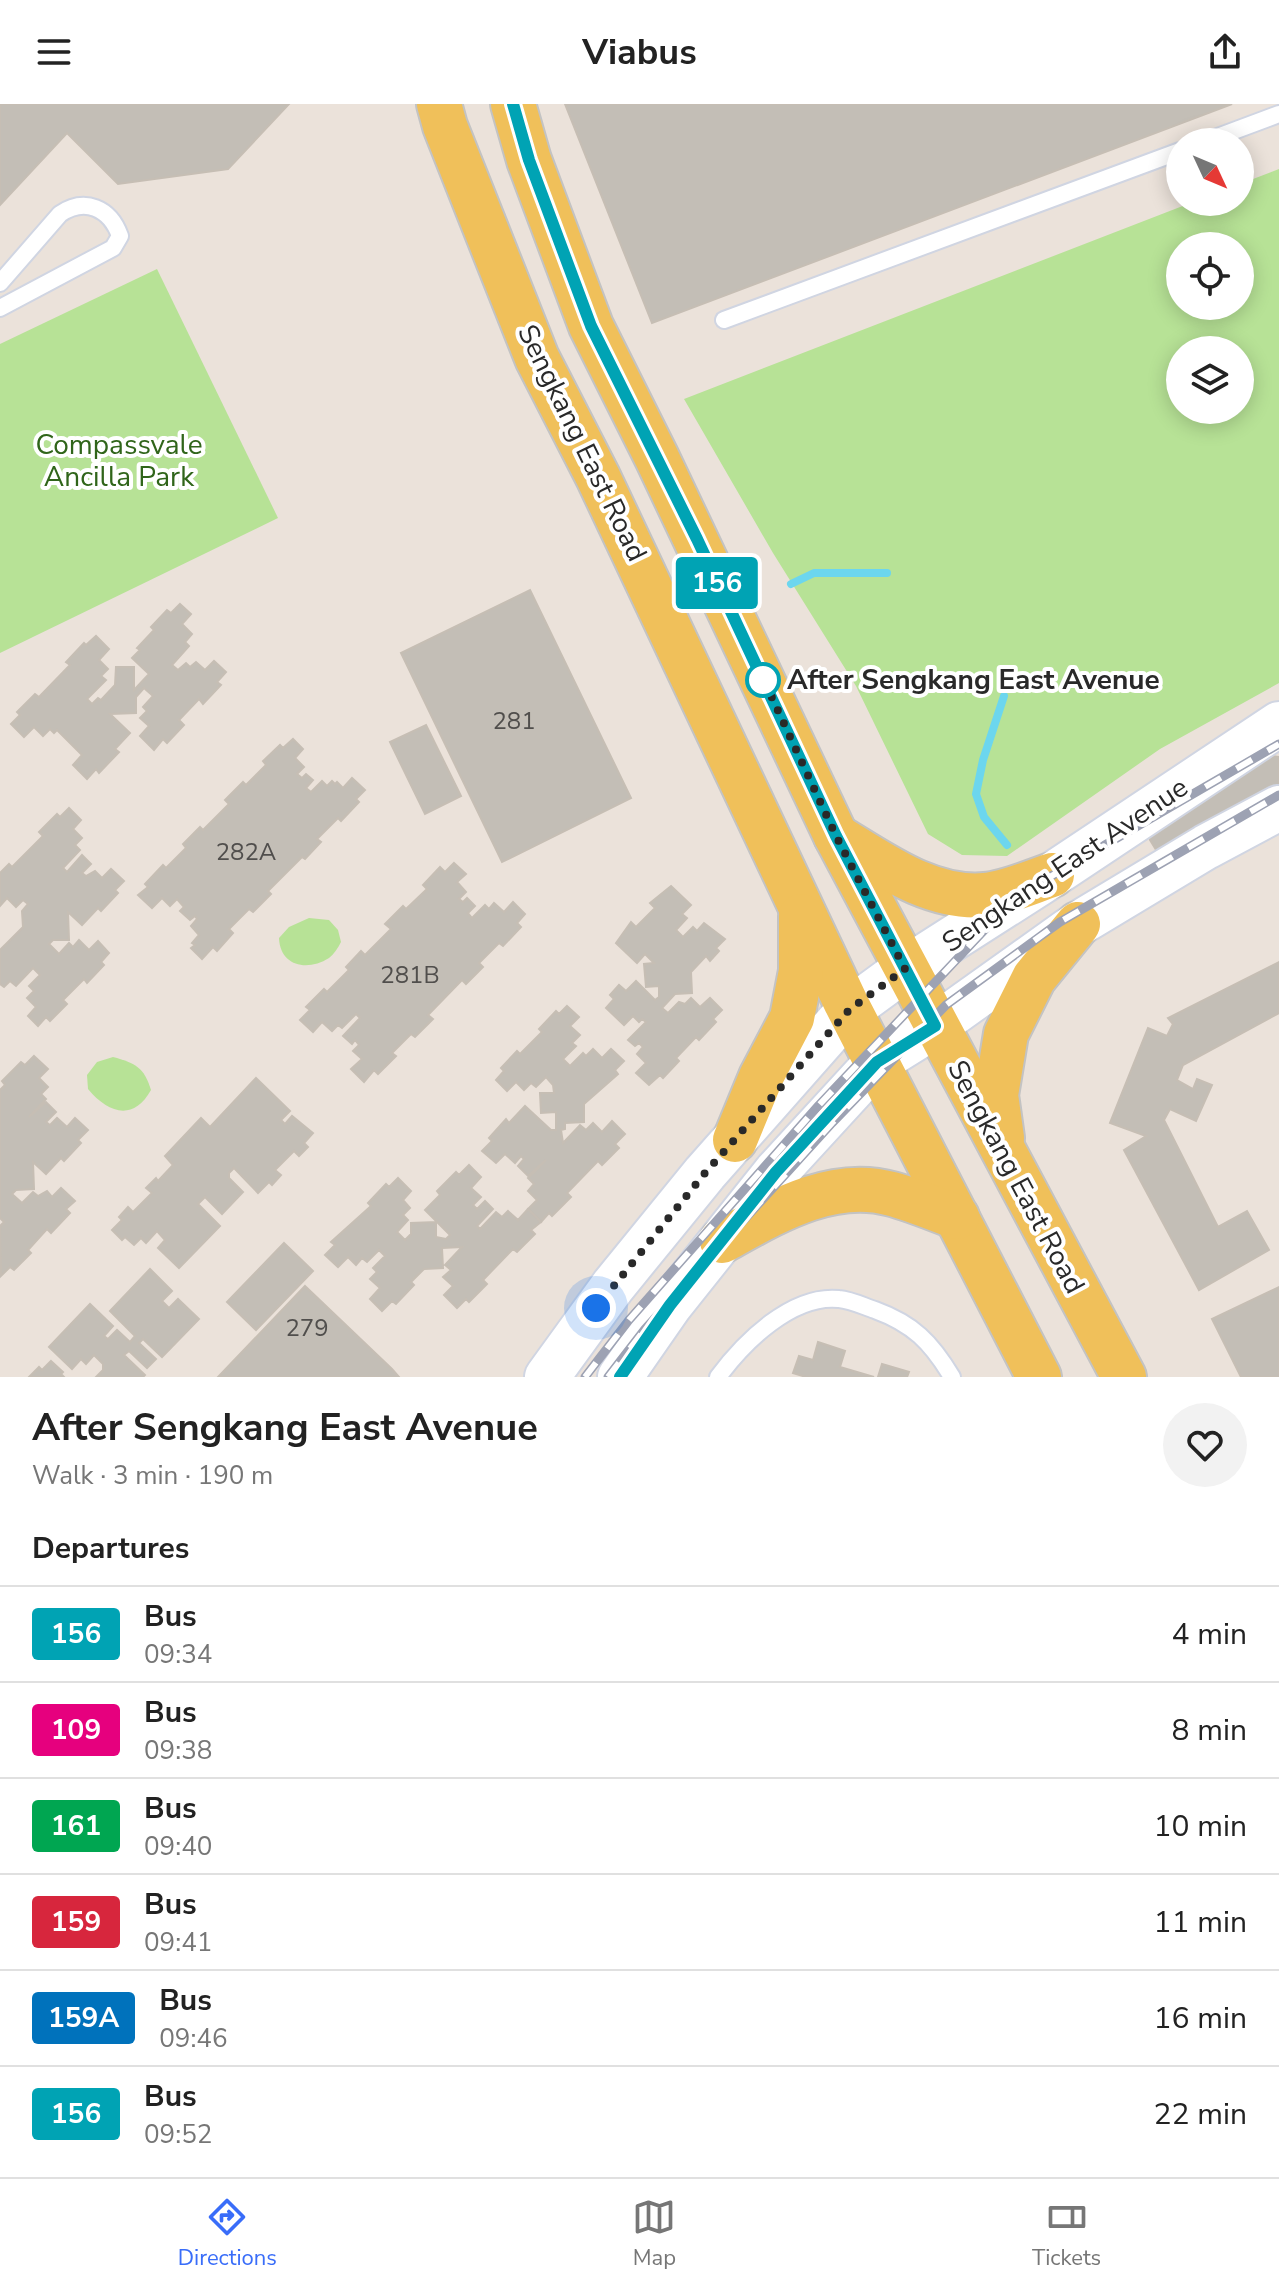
<!DOCTYPE html>
<meta charset="utf-8">
<style>
body{margin:0;font-family:"Nunito Sans",sans-serif;background:#f2f2f2;color:#222;height:100vh;display:flex;flex-direction:column;font-size:30px;white-space:nowrap}
*{box-sizing:border-box;margin:0}
p{font-size:26px;color:#767676}
.icon{flex:none;width:44px;height:44px;fill:none;stroke:currentColor;stroke-width:2;stroke-linecap:round;stroke-linejoin:round}
.map{position:relative;height:1273px;overflow:hidden}
.side{display:flex;flex-direction:column;background:#fff;flex:1}
.side>*{flex:none}
.badge{padding:0 16px;border-radius:6px;font-size:28px;line-height:52px}
.needle{width:52px;rotate:134deg}
.tools{position:absolute;left:1166px;top:24px;display:grid;gap:16px}
.tools a{display:grid;place-items:center;width:88px;height:88px;border-radius:50%;background:#fff;box-shadow:0 4px 20px #0003;font-size:40px}
.you{position:absolute;width:40px;height:40px;margin:-20px;border:6px solid #fff;border-radius:50%;background:#1a73e8;box-shadow:0 0 0 12px #1a73e833}
.map>.badge{position:absolute;translate:-50% -50%;box-shadow:0 0 0 4px #fff}
h2{padding:0 32px;font-size:30px;line-height:72px}
.round{display:grid;place-items:center;flex:none;width:84px;height:84px;border-radius:42px;background:#f2f2f2}
.head{display:flex;align-items:center;justify-content:space-between;height:136px;padding:0 32px}
h1{font-size:38px;font-weight:700;line-height:60px}
ul{padding:0;list-style:none}
li{display:flex;align-items:center;gap:24px;height:96px;padding:0 32px;border-top:2px solid #e0e0e0}
li div{flex:1}
li b{display:block;font-size:30px}
li em{font-style:normal}
li .badge{min-width:88px;font-weight:700;text-align:center}
header{display:flex;justify-content:space-between;align-items:center;height:104px;padding:0 32px;background:#fff;font-size:36px;font-weight:700}
.tabs{display:flex;justify-content:space-around;align-items:center;height:112px;border-top:2px solid #e0e0e0;background:#fff;font-size:22px;color:#767676}
.tabs a{display:grid;justify-items:center;gap:4px}
.tabs .selected{color:#396df9}
.map>svg:first-child{display:block}
.green{fill:#b7e296;fill-rule:evenodd}
.lines{fill:none;stroke-linecap:round;stroke-linejoin:round}
.stream{stroke:#6cd6ee;stroke-width:8}
.building{fill:#c3beb6;stroke:#c6beb4;stroke-width:2}
.lane-casing{stroke:#d0d5e2;stroke-width:20}
.secondary-casing{stroke:#d0d5e2;stroke-width:48}
.primary-casing{stroke:#c3c3c3;stroke-width:48}
.lane{stroke:#fff;stroke-width:16}
.secondary{stroke:#fff;stroke-width:44}
.primary{stroke:#f0c05a;stroke-width:44}
.rail-casing{stroke:#9da2b3;stroke-width:9}
.rail{stroke:#fff;stroke-width:6;stroke-dasharray:18;stroke-linecap:butt}
.line-casing{stroke:#fff;stroke-width:18}
.line{stroke:#00a3b4;stroke-width:12}
.walk{stroke:#292929;stroke-width:8;stroke-dasharray:0 14.4}
.stop-dot{fill:#fff;stroke:#00a3b4;stroke-width:4}
.labels{text-anchor:middle;dominant-baseline:central;stroke-width:8;stroke-linejoin:round;paint-order:stroke}
.number-label{font-size:24px;fill:#504e4c}
.street-label{font-size:28px;fill:#292929;stroke:#fff}
.park-label{font-size:28px;fill:#30651a;stroke:#fff}
.stop-label{font-size:28px;font-weight:bold;fill:#292929;stroke:#fff;text-anchor:start}
</style>
<header><svg class="icon" aria-label="menu" viewBox="0 0 24 24"><path d="M4 6h16M4 12h16M4 18h16"/></svg>Viabus<svg class="icon" aria-label="share" viewBox="0 0 24 24"><path d="M12 15V3M7 8l5-5 5 5M5 13v7h14v-7"/></svg></header>
<div class="map">
<svg width="1279" height="1273" viewBox="0 0 1279 1273">
<rect width="100%" height="100%" fill="#ebe2da"/>
<g class="green">
<path d="M1279,65V579L1160,645L1007,752L962,751L928,730L856,582L773,449L684,295L1193,98H1240V80ZM1240,142V202H1180V142ZM1240,246V306H1180V246Z"/>
<path d="M157,165L278,414L0,549V240Z"/>
<path d="M309,814L329,816L338,826L341,838C338,844 334,850 329,854C307,868 280,862 279,834L289,823Z"/>
<path d="M113,953C135,959 144,963 151,986C133,1018 108,1009 88,985L87,971L97,958Z"/>
</g>
<g class="lines">
<g class="stream">
<path d="M791,480L814,469H887"/>
<path d="M1004,592L983,656L976,690L984,713L1007,741"/>
</g>
</g>
<g class="building">
<path d="M0,0H289L228,65L118,80L67,29L0,101Z"/>
<path d="M565,0H1232L652,219Z"/>
<path d="M530,486L631,694L502,758L401,549Z"/>
<path d="M180,500L191,510L182,520L192,530L185,538L189,542L172,561L178,566L186,559L190,563L196,558L205,566L214,557L226,568L217,578L221,581L203,600L199,595L179,616L184,621L167,639L163,635L154,646L140,632L149,622L140,614L147,607L143,603L153,592L144,584L136,593V609L110,610L130,629L115,645L119,648L99,669L96,665L87,675L73,661L82,651L57,626L54,629L50,625L43,632L34,623L24,633L11,620L20,611L17,608L35,590L39,593L70,561L66,558L84,539L86,541L96,532L109,545L99,556L108,565L101,572L106,576L87,595L92,600L98,594L101,596L115,581L116,563H134V586L149,570L132,554L140,546L137,544L154,526L151,523L167,506L171,509Z"/>
<path d="M426,621L461,692L425,710L390,638Z"/>
<path d="M293,635L303,645L295,654L304,663L297,670L302,674L306,670L313,676L306,684L311,688L322,677L327,682L332,677L335,680L337,678L343,684L352,674L365,686L356,695L359,698L341,717L338,714L317,735L321,738L305,755L302,753L268,787L271,790L253,808L249,805L229,825L233,829L217,847L213,843L202,855L191,844L195,841L192,839L199,831L191,822L197,815L195,812L190,816L180,807L184,803L177,795L170,802L162,794L152,804L138,791L148,783L145,780L163,761L166,764L186,744L183,740L200,723L203,726L229,700L225,696L243,678L246,681L266,661L263,657L280,641L283,644Z"/>
<path d="M1264,651L1279,653V702L1158,749L1150,736V728Z"/>
<path d="M69,704L81,716L73,725L82,734L75,741L80,746L63,764L67,768L82,751L91,760L82,769L86,772L95,767L102,774L111,765L124,777L115,786L118,789L101,807L98,804L82,821L68,808L69,836H53L49,840L59,850L69,839L73,843L79,836L89,846L98,837L109,849L101,858L104,861L87,879L84,875L63,896L67,900L50,917L46,913L38,922L28,912L36,903L27,894L34,887L29,882L40,871L33,864L16,882L10,877L4,883L0,880V846L23,823L22,807L28,800L23,796L16,803L7,794L0,802V769L9,760L12,763L43,732L39,728L57,710L60,713Z"/>
<path d="M454,759L466,770L457,778L466,788L459,795L463,798L467,794L475,802L468,809L472,814L485,801L489,805L494,799L504,808L513,798L525,810L517,819L521,823L503,842L499,839L479,859L483,863L466,880L462,876L428,911L433,915L415,933L411,930L392,949L396,952L378,970L374,966L364,978L351,965L362,955L353,947L359,941L355,936L352,940L343,932L360,914L356,910L342,924L338,921L332,927L322,918L313,928L300,916L310,906L306,903L324,885L327,888L349,866L346,863L361,847L365,851L391,825L385,820L403,802L406,805L427,785L423,781L440,763L445,768Z"/>
<path d="M671,782L691,801L682,810L687,814L676,826L683,833L693,823L697,827L704,819L725,835L716,844L719,847L710,857L706,852L691,868L692,889L675,890L662,904L668,909L679,898L685,900L691,894L700,903L710,894L722,906L713,915L716,918L699,936L696,933L676,954L679,957L663,974L660,971L649,981L636,969L646,959L637,950L643,943L639,939L635,942L628,936L646,918L642,915L639,918L633,912L624,921L606,904L614,895L610,891L619,881L626,887L636,877L655,896L659,893V882L646,883L644,860L654,859L645,850L637,859L616,839L631,818L636,823L655,804L650,799Z"/>
<path d="M1279,858V909L1183,961L1177,976L1193,985L1197,975L1212,981L1196,1017L1170,1005L1164,1016L1218,1123L1247,1107L1269,1146L1199,1186L1124,1046L1146,1032L1110,1019L1148,924L1167,932L1173,920L1168,914Z"/>
<path d="M567,902L579,913L570,922L580,931L572,939L576,942L563,955L570,962L583,949L586,952L593,945L602,954L611,945L624,957L615,966L618,970L584,1000V1018L565,1019V1025L561,1026L563,1039L580,1021L586,1026L593,1019L602,1028L612,1017L625,1030L615,1040L619,1044L602,1061L598,1057L567,1089L571,1093L552,1112L549,1109L541,1118L528,1105L537,1096L528,1087L534,1080L528,1074L546,1056L528,1072L518,1062L524,1055L521,1052L515,1059L505,1050L496,1059L482,1047L492,1037L489,1034L506,1015L509,1019L525,1002L551,1026H556V1008L541,1009L540,989H554L553,981L546,973L536,983L531,979L524,986L516,978L507,987L496,976L504,967L501,964L517,947L520,950L542,928L539,925L556,907L559,910Z"/>
<path d="M34,952L48,965L39,974L48,983L41,990L46,995L29,1013L46,998L56,1008L46,1018L50,1021L57,1014L67,1023L75,1014L88,1026L78,1036L81,1039L64,1057L61,1054L46,1070L33,1058L34,1085L16,1086L12,1090L22,1099L33,1088L38,1092L47,1087L52,1093L61,1084L75,1097L66,1105L70,1109L51,1129L47,1125L28,1146L31,1149L14,1166L10,1163L1,1172L0,1122L4,1118L0,1114V986L5,981L2,977L21,958L25,961Z"/>
<path d="M256,974L290,1007L281,1016L285,1020L292,1012L313,1029L304,1039L308,1043L299,1052L294,1047L275,1066L281,1071L272,1081L269,1078L258,1089L234,1064L229,1069V1074L243,1088L222,1110L205,1093L198,1100L220,1122L179,1164L158,1144L165,1136L157,1127L146,1139L141,1134L134,1141L125,1133L122,1136L112,1126L122,1116L119,1113L128,1103L133,1108L152,1089L146,1084L156,1074L158,1077L173,1061L165,1052L201,1014L210,1023Z"/>
<path d="M469,1061L481,1073L471,1084L481,1093L473,1101L477,1105L485,1097L493,1105L477,1122L480,1125L496,1108L502,1113L508,1107L518,1116L528,1105L541,1118L531,1126L535,1130L517,1148L513,1145L483,1176L487,1180L469,1198L466,1195L457,1204L444,1191L453,1182L443,1173L451,1166L445,1161L462,1143L442,1144L443,1164L424,1165L411,1178L414,1181L396,1200L392,1197L382,1207L370,1195L380,1184L370,1175L377,1168L373,1164L385,1152L379,1146L367,1158L362,1154L356,1161L348,1153L338,1163L325,1151L335,1141L331,1138L371,1102L368,1099L386,1080L389,1083L398,1074L411,1087L403,1096L410,1104L403,1111L408,1116L397,1128L405,1136L411,1130V1119L436,1118V1133L446,1135L450,1131L425,1106L440,1091L437,1087L456,1068L459,1071Z"/>
<path d="M284,1139L313,1167L256,1226L227,1198Z"/>
<path d="M150,1165L172,1187L162,1197L169,1204L178,1195L199,1215L162,1253L143,1235L139,1239L156,1255L147,1264L129,1247L124,1251L145,1271L143,1273H96L103,1266V1260L94,1251L86,1260L81,1255L72,1265L49,1243L90,1200L113,1222L104,1232L108,1235L117,1226L130,1238L135,1232L110,1207Z"/>
<path d="M305,1182L392,1265L399,1273H218Z"/>
<path d="M1279,1183V1273H1241L1212,1215Z"/>
<path d="M818,1238L845,1247L840,1263L874,1273H806L793,1269L799,1252L813,1256Z"/>
<path d="M51,1257L63,1268L61,1270L64,1273H29L39,1263L42,1266Z"/>
<path d="M882,1260L909,1268L907,1273H878Z"/>
</g>
<g class="lines">
<defs>
<g id="lane">
<path d="M1204,38L1279,10"/>
<path d="M0,179L60,110C85,93 110,104 120,132L113,144L0,204"/>
<path d="M724,216L1180,47"/>
<path d="M718,1273C744,1238 792,1190 839,1195C851,1196 863,1202 875,1206C913,1220 931,1238 952,1273"/>
</g>
<g id="secondary">
<path d="M547,1273L613,1182L705,1069L849,906L905,865L1052,771L1279,620"/>
<path d="M620,1273L670,1201L776,1068L877,958L935,922L1078,820L1206,743L1279,704"/>
</g>
<g id="primary">
<path d="M439,0L445,22L537,254L598,373L846,899L1039,1273"/>
<path d="M513,0L529,56L591,222L657,354L836,732L1124,1273"/>
<path d="M836,732C881,759 930,796 985,791C1007,789 1031,778 1052,771"/>
<path d="M1002,1034L996,991L1006,930L1034,874L1078,820"/>
<path d="M735,1036L761,973L792,914L801,867V812"/>
<path d="M722,1137C773,1109 831,1073 892,1090C914,1096 935,1105 957,1113"/>
</g>
</defs>
<use href="#lane" class="lane-casing"/>
<use href="#secondary" class="secondary-casing"/>
<use href="#primary" class="primary-casing"/>
<use href="#lane" class="lane"/>
<use href="#secondary" class="secondary"/>
<use href="#primary" class="primary"/>
<defs>
<g id="rail">
<path d="M585,1273L629,1216L819,1001L993,817L1036,781L1279,640"/>
<path d="M608,1273L645,1225L832,1019L946,901L1060,818L1279,691"/>
</g>
</defs>
<use href="#rail" class="rail-casing"/>
<use href="#rail" class="rail"/>
</g>
<g class="lines">
<defs>
<path id="line" d="M513,0L529,56L591,222L697,435L836,732L935,922L877,958L776,1068L670,1201L620,1273"/>
</defs>
<use href="#line" class="line-casing"/>
<use href="#line" class="line"/>
<path class="walk" d="M596,1204L705,1069L849,906L905,865L836,732L762,572L763,576"/>
</g>
<circle class="stop-dot" cx="763" cy="576" r="16"/>
<g class="labels">
<g class="number-label">
<text x="514" y="617">281</text>
<text x="246" y="748">282A</text>
<text x="410" y="871">281B</text>
<text x="307" y="1224">279</text>
</g>
<g class="street-label">
<text transform="translate(582 339) rotate(64)">Sengkang East Road</text>
<text transform="translate(1065 761) rotate(-34)">Sengkang East Avenue</text>
<text transform="translate(1016 1073) rotate(62)">Sengkang East Road</text>
</g>
<g class="park-label">
<text x="119" y="341">Compassvale<tspan x="119" dy="32">Ancilla Park</tspan></text>
</g>
<g class="stop-label">
<text x="787" y="576">After Sengkang East Avenue</text>
</g>
</g>
</svg>
<div class="tools">
<a><svg class="needle" viewBox="-14 -14 28 28"><path d="M0-13l5 13h-10z" fill="#e53935"/><path d="M0 13l5-13h-10z" fill="#767676"/></svg></a>
<a><svg class="icon" aria-label="locate" viewBox="0 0 24 24"><circle cx="12" cy="12" r="6"/><path d="M12 2v4M12 18v4M2 12h4M18 12h4"/></svg></a>
<a><svg class="icon" aria-label="layers" viewBox="0 0 24 24"><path d="M12 4l9 5-9 5-9-5zM3 14l9 5 9-5"/></svg></a>
</div>
<div class="you" style="left:596px;top:1204px"></div>
<b class="badge" style="left:717px;top:479px;background:#00a3b4;color:#fff">156</b>
</div>
<section class="side">
<div class="head"><div><h1>After Sengkang East Avenue</h1><p>Walk · 3 min · 190 m</p></div><a class="round"><svg class="icon" aria-label="heart" viewBox="0 0 24 24"><path d="M12 20l-8-8c-3-5 5-10 8-4 3-6 11-1 8 4z"/></svg></a></div>
<h2>Departures</h2>
<ul>
<li><span class="badge" style="background:#00a3b4;color:#fff">156</span><div><b>Bus</b><p>09:34</p></div><em>4 min</em></li>
<li><span class="badge" style="background:#e6007e;color:#fff">109</span><div><b>Bus</b><p>09:38</p></div><em>8 min</em></li>
<li><span class="badge" style="background:#00a651;color:#fff">161</span><div><b>Bus</b><p>09:40</p></div><em>10 min</em></li>
<li><span class="badge" style="background:#d7263d;color:#fff">159</span><div><b>Bus</b><p>09:41</p></div><em>11 min</em></li>
<li><span class="badge" style="background:#0072bc;color:#fff">159A</span><div><b>Bus</b><p>09:46</p></div><em>16 min</em></li>
<li><span class="badge" style="background:#00a3b4;color:#fff">156</span><div><b>Bus</b><p>09:52</p></div><em>22 min</em></li>
</ul>
</section>
<nav class="tabs">
<a class="selected"><svg class="icon" aria-label="directions" viewBox="0 0 24 24"><path d="M12 3l9 9-9 9-9-9zM9 14v-3h6M13 9l2 2-2 2"/></svg>Directions</a>
<a><svg class="icon" aria-label="map" viewBox="0 0 24 24"><path d="M3 6l6-2 6 2 6-2v14l-6 2-6-2-6 2zM9 4v14M15 6v14"/></svg>Map</a>
<a><svg class="icon" aria-label="tickets" viewBox="0 0 24 24"><path d="M3 7h18v10H3zM15 7v10"/></svg>Tickets</a>
</nav>
